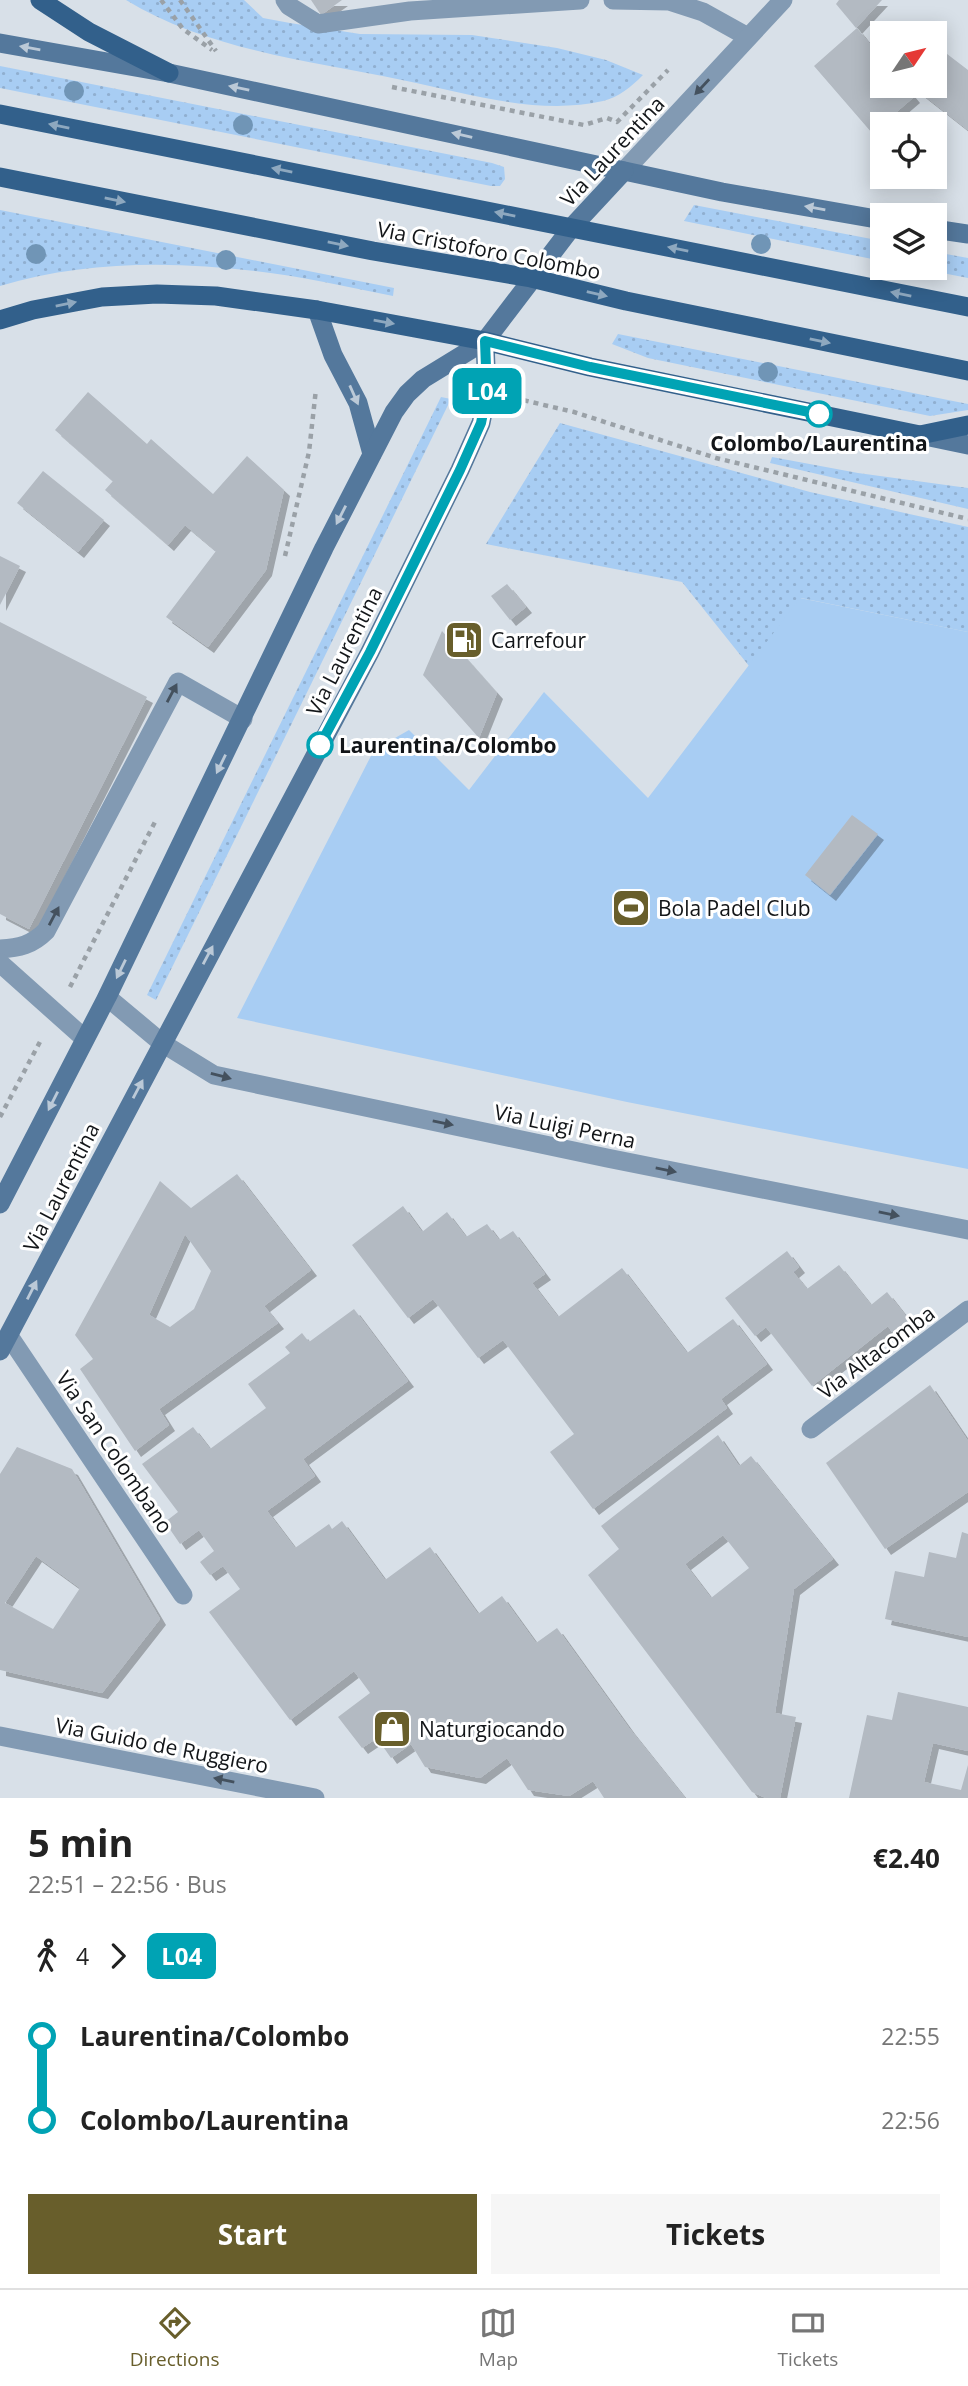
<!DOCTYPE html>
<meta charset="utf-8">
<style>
body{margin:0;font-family:"Open Sans",sans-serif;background:#f6f6f6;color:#222;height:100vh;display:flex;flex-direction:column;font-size:26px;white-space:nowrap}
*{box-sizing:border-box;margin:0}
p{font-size:23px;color:#767676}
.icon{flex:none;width:38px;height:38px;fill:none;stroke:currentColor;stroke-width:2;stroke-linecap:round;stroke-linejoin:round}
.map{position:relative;height:1798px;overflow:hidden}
.side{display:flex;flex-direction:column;background:#fff;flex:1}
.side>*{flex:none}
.badge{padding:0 14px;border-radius:10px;font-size:24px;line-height:46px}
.needle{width:46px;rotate:55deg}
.fabs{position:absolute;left:870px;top:21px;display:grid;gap:14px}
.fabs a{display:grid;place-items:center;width:77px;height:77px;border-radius:0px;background:#fff;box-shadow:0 4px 18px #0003;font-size:35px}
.map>.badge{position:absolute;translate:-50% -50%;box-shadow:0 0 0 4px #fff}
.legs{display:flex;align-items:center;gap:10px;height:77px;padding:0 28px;font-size:23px}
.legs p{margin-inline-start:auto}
.summary{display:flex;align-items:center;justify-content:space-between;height:119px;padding:0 28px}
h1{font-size:38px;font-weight:700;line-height:52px}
.primary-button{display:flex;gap:14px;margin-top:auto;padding:14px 28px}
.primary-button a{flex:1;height:80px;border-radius:0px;background:#685e2b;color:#fff;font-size:28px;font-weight:700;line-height:80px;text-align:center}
.primary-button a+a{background:#f6f6f6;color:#222}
ul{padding:0 28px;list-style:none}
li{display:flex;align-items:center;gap:24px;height:84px;font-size:26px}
li i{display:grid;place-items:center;width:10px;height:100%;margin:0 9px;background:currentColor}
li i::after{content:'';width:18px;height:18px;margin:-9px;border:5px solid;border-radius:50%;background:#fff}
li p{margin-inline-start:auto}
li:first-child i{background:linear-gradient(#0000 50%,currentColor 0)}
li:last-child i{background:linear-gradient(currentColor 50%,#0000 0)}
.tabs{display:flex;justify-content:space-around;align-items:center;height:98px;border-top:2px solid #e0e0e0;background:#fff;font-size:19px;color:#767676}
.tabs a{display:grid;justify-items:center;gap:4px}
.tabs .active{color:#685e2b}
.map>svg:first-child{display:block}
.grass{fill:url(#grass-dots)}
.garden{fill:#a8cdf3}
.building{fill:#b3bac2;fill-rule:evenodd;filter:url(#shadow)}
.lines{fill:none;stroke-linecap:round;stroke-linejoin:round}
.path{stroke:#9aa1a7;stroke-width:4.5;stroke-dasharray:5 5;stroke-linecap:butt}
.service{stroke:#829ab3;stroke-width:19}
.minor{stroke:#829ab3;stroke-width:19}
.tertiary{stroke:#829ab3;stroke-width:19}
.secondary{stroke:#54789c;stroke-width:19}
.primary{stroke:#32608b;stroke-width:19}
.tree{fill:#7095b6}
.oneway{fill:#bbc9d7}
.oneway2{fill:#44515e}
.oneway3{fill:#8ea8bf}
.line-1-casing{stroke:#fff;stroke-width:16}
.line-1{stroke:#00a3b4;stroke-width:10}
.stop-1-dot{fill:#fff;stroke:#00a3b4;stroke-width:3.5}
.labels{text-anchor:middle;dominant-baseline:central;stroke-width:6;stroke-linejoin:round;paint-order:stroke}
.street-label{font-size:21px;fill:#121518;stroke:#fff}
.stop-label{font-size:21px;font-weight:bold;fill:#121518;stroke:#fff}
.poi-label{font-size:21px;fill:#121518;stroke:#fff;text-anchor:start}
</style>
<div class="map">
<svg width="968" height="1798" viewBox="0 0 968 1798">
<defs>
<pattern id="grass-dots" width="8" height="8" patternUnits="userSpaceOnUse" patternTransform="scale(1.75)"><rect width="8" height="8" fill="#a8cdf3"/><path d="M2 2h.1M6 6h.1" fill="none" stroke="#90afd0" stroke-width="1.8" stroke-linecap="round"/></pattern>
<filter id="shadow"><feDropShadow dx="6" dy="6" stdDeviation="0" flood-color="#0004"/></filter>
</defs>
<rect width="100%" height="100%" fill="#d8e0e8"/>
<g class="grass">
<path d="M126,0H244L263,18L290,23L360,34L472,35L557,48L606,60L643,75C631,87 619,97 603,101C537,116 467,93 402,80C310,61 208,50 126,0Z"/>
<path d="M0,66L492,163L504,167L505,179L500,186H491L0,88Z"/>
<path d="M694,205L882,241V261L684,221Z"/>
<path d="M0,210L394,288L393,296C347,287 301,276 255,271C171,261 82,261 0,286Z"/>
<path d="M935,252L968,258V278L917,268H934Z"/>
<path d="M618,334L968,404V410L930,416L648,358L612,344Z"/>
<path d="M441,397L451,399L156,1000L147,995Z"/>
<path d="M560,423L810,492L968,527V632L801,598L749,666L682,582L486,544Z"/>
<path d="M772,457L858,473L968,488V509L770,463Z"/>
</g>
<path class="garden" d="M800,598L968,632V1169L627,1102L237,1018L374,750L409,730L469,790L544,692L648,798Z"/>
<g class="building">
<path d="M311,0H342L321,15Z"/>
<path d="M839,0H882L856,28L836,4Z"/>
<path d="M857,28L882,59V86H905L914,97L872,133L814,66Z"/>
<path d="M934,44L968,70V130L912,86H934Z"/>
<path d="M88,392L147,444L151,439L213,494L247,456L284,490L266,570L208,647L166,617L216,551L185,525L168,545L105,490L113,481L55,430Z"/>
<path d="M43,471L104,520L78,552L17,503Z"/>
<path d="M0,556L20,566L0,605Z"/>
<path d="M507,584L526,607L510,620L491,596Z"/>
<path d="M0,622L147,697L29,929L0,914Z"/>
<path d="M442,631L497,693L479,738L423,675Z"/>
<path d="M852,815L878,834L830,895L805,875Z"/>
<path d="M237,1174L311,1270L264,1306L278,1323L159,1409L169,1425L135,1451L80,1369L93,1359L75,1335L160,1181L191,1208ZM185,1234L211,1271L194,1309L170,1327L149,1315Z"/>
<path d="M403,1206L422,1232L447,1212L466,1237L487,1224L499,1240L513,1231L545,1274L532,1283L558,1317L622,1268L687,1353L733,1319L767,1364L721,1399L727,1408L593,1509L550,1452L574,1434L503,1340L478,1358L433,1299L408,1318L352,1245Z"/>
<path d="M787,1251L799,1267L793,1272L807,1289L839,1265L871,1305L887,1292L909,1320L892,1332L888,1326L812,1386L766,1327L755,1336L725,1298Z"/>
<path d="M354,1309L408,1381L303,1459L315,1476L267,1511L295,1548L329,1524L332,1529L342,1521L385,1580L430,1547L478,1614L502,1596L536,1643L557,1628L629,1728L685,1798H604L593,1781L569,1796L528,1790L507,1758L480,1778L425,1767L411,1744L391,1758L377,1738L362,1748L338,1717L370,1693L354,1671L290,1720L209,1612L240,1589L223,1566L210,1575L200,1562L214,1551L199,1530L180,1544L165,1522L178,1512L142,1464L193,1427L210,1449L266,1408L248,1384L290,1353L285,1347L302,1333L309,1342Z"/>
<path d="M930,1385L968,1441V1492L885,1549L826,1463Z"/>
<path d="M718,1435L739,1466L751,1456L833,1559L794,1589L775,1713L796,1717L780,1798H766L752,1792L588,1575L619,1549L601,1526ZM723,1535L749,1568L711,1598L685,1564Z"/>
<path d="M17,1447L72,1469L160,1619L102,1693L0,1670V1474ZM36,1556L80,1588L53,1629L5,1603Z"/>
<path d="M962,1532L968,1534V1637L885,1619L895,1571L924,1577L929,1552L956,1558Z"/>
<path d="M898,1692L968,1707V1751L933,1743L924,1782L961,1790L968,1765V1798H849L867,1715L892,1720Z"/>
</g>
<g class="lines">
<g class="path">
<path d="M161,0L183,29L212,50"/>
<path d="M180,0L216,51"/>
<path d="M392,87L584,125L607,118L617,122L668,70"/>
<path d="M514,398L574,412L716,458L968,519"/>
<path d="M285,556L309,452L316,389"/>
<path d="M70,987L156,820"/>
<path d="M0,1117L42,1038"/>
</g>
<g class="service">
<path d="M0,949C19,948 32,945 46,931L178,682L243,719"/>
<path d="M0,963L85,1039"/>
</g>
<g class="minor">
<path d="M285,0L289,6L318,24L410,11L580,0"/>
<path d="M613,0L669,1L703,12L748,37"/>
<path d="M107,997L162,1043L214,1075L607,1158L968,1230"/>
<path d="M9,1336L183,1595"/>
<path d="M811,1429L968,1310"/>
<path d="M0,1736L315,1798"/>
</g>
<path class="tertiary" d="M624,171L783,0"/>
<g class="secondary">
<path d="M0,43L169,73L722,192L882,220"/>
<path d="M934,229L968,234"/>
<path d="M317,310L333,355L358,403L372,454"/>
<path d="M920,435L968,445"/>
<path d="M0,1204L107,997L324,548L394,412L407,394L423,379L485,341L572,227L624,171"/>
<path d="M0,1351L370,652L460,470L481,423L487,393L485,341"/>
</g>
<g class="primary">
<path d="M40,0L89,32L169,73"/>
<path d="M0,114L968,307"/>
<path d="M0,177L373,251L531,278L626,301L968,371"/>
<path d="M0,320L33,310L102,297L157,294L216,296L317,310L485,341L590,367L920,435L968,425"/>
</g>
</g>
<g class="tree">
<circle cx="74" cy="91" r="10"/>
<circle cx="243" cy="125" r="10"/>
<circle cx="761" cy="244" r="10"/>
<circle cx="36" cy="254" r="10"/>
<circle cx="226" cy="260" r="10"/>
<circle cx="768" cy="372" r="10"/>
</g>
<defs><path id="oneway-solid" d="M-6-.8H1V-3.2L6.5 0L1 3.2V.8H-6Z" transform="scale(1.75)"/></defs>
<g class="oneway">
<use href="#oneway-solid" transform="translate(30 48) rotate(-170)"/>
<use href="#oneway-solid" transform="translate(239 88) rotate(-168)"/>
<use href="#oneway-solid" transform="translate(462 135) rotate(-167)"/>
<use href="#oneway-solid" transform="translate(815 208) rotate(-170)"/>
<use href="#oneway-solid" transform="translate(354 395) rotate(66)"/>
<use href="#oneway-solid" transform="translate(341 515) rotate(117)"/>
<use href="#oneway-solid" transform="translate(221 764) rotate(116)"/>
<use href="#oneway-solid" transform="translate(208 955) rotate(-62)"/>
<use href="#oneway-solid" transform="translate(121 969) rotate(116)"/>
<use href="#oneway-solid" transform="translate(138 1089) rotate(-62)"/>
<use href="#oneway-solid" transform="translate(53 1101) rotate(117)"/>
<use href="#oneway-solid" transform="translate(32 1290) rotate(-63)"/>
</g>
<g class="oneway2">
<use href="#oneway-solid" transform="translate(702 87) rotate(133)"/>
<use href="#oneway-solid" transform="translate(172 693) rotate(-62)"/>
<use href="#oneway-solid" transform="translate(54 916) rotate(-62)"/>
<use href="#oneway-solid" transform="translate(221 1076) rotate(15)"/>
<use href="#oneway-solid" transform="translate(443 1123) rotate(12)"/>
<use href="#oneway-solid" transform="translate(666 1170) rotate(11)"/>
<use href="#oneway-solid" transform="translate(889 1214) rotate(11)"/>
<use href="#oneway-solid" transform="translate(224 1780) rotate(-169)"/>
</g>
<g class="oneway3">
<use href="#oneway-solid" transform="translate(59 126) rotate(-169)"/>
<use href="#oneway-solid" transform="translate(282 170) rotate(-169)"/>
<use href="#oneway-solid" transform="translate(115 200) rotate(11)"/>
<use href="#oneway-solid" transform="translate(505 214) rotate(-169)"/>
<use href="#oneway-solid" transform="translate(338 244) rotate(11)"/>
<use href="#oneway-solid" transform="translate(678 249) rotate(-168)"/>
<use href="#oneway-solid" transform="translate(597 294) rotate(13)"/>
<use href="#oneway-solid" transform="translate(901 294) rotate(-169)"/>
<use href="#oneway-solid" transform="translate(66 304) rotate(-11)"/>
<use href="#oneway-solid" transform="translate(384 322) rotate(10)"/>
<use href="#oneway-solid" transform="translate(820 341) rotate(12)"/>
</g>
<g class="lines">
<defs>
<path id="line-1" d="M320,745L370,652L460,470L481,423L487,393L485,341L590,367L819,414"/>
</defs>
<use href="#line-1" class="line-1-casing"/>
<use href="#line-1" class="line-1"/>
</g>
<defs>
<symbol id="fuel-square" viewBox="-11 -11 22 22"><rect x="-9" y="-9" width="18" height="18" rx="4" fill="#685e2b" stroke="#fff"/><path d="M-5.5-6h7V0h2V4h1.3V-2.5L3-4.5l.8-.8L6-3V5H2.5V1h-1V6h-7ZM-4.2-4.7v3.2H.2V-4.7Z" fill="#fff"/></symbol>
<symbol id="stadium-square" viewBox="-11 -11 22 22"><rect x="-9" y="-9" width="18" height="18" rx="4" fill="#685e2b" stroke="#fff"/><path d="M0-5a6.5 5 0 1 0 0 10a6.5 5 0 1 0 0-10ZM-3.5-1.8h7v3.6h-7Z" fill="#fff"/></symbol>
<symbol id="shop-square" viewBox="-11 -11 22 22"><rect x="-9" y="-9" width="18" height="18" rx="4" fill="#685e2b" stroke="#fff"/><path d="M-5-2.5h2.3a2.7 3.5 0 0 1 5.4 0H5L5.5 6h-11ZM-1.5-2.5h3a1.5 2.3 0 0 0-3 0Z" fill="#fff"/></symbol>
</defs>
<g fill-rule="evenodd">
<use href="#fuel-square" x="442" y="618" width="44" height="44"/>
<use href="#stadium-square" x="609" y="886" width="44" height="44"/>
<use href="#shop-square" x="370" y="1707" width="44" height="44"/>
</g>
<g class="stop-1-dot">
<circle cx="819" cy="414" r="12"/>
<circle cx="320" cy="745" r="12"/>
</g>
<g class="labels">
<g class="street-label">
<text transform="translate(612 151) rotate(-47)">Via Laurentina</text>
<text transform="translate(489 250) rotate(11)">Via Cristoforo Colombo</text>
<text transform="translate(344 651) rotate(-63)">Via Laurentina</text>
<text transform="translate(565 1126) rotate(12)">Via Luigi Perna</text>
<text transform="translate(61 1187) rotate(-63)">Via Laurentina</text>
<text transform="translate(876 1352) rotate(-37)">Via Altacomba</text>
<text transform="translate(115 1452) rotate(56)">Via San Colombano</text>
<text transform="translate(162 1745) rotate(11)">Via Guido de Ruggiero</text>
</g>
<g class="stop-label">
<text x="819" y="443">Colombo/Laurentina</text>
<text x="339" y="745" text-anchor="start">Laurentina/Colombo</text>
</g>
<g class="poi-label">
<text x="491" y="640">Carrefour</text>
<text x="658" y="908">Bola Padel Club</text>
<text x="419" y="1729">Naturgiocando</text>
</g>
</g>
</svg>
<div class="fabs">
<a><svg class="needle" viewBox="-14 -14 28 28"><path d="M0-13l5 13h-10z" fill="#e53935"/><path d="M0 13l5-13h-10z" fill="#767676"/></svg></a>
<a><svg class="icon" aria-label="locate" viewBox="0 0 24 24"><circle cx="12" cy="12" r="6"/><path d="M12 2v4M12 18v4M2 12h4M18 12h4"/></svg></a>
<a><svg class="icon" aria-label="layers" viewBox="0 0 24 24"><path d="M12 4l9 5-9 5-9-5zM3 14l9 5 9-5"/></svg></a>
</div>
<b class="badge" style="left:487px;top:391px;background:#00a3b4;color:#fff">L04</b>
</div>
<section class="side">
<div class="summary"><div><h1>5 min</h1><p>22:51 – 22:56 · Bus</p></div><b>€2.40</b></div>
<div class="legs"><svg class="icon" aria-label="walk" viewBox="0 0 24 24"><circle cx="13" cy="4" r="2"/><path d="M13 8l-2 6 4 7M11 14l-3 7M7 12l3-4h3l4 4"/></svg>4<svg class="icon" aria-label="forward" viewBox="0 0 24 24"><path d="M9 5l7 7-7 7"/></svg><b class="badge" style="background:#00a3b4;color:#fff">L04</b></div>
<ul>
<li><i style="color:#00a3b4"></i><b>Laurentina/Colombo</b><p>22:55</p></li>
<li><i style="color:#00a3b4"></i><b>Colombo/Laurentina</b><p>22:56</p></li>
</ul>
<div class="primary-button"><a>Start</a><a>Tickets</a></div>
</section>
<nav class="tabs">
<a class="active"><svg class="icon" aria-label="directions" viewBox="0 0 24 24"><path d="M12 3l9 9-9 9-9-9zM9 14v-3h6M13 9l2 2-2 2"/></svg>Directions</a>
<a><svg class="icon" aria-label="map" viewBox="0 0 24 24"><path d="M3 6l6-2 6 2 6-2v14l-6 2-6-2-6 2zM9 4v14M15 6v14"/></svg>Map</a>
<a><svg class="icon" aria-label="tickets" viewBox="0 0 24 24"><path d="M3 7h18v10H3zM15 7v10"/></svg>Tickets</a>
</nav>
